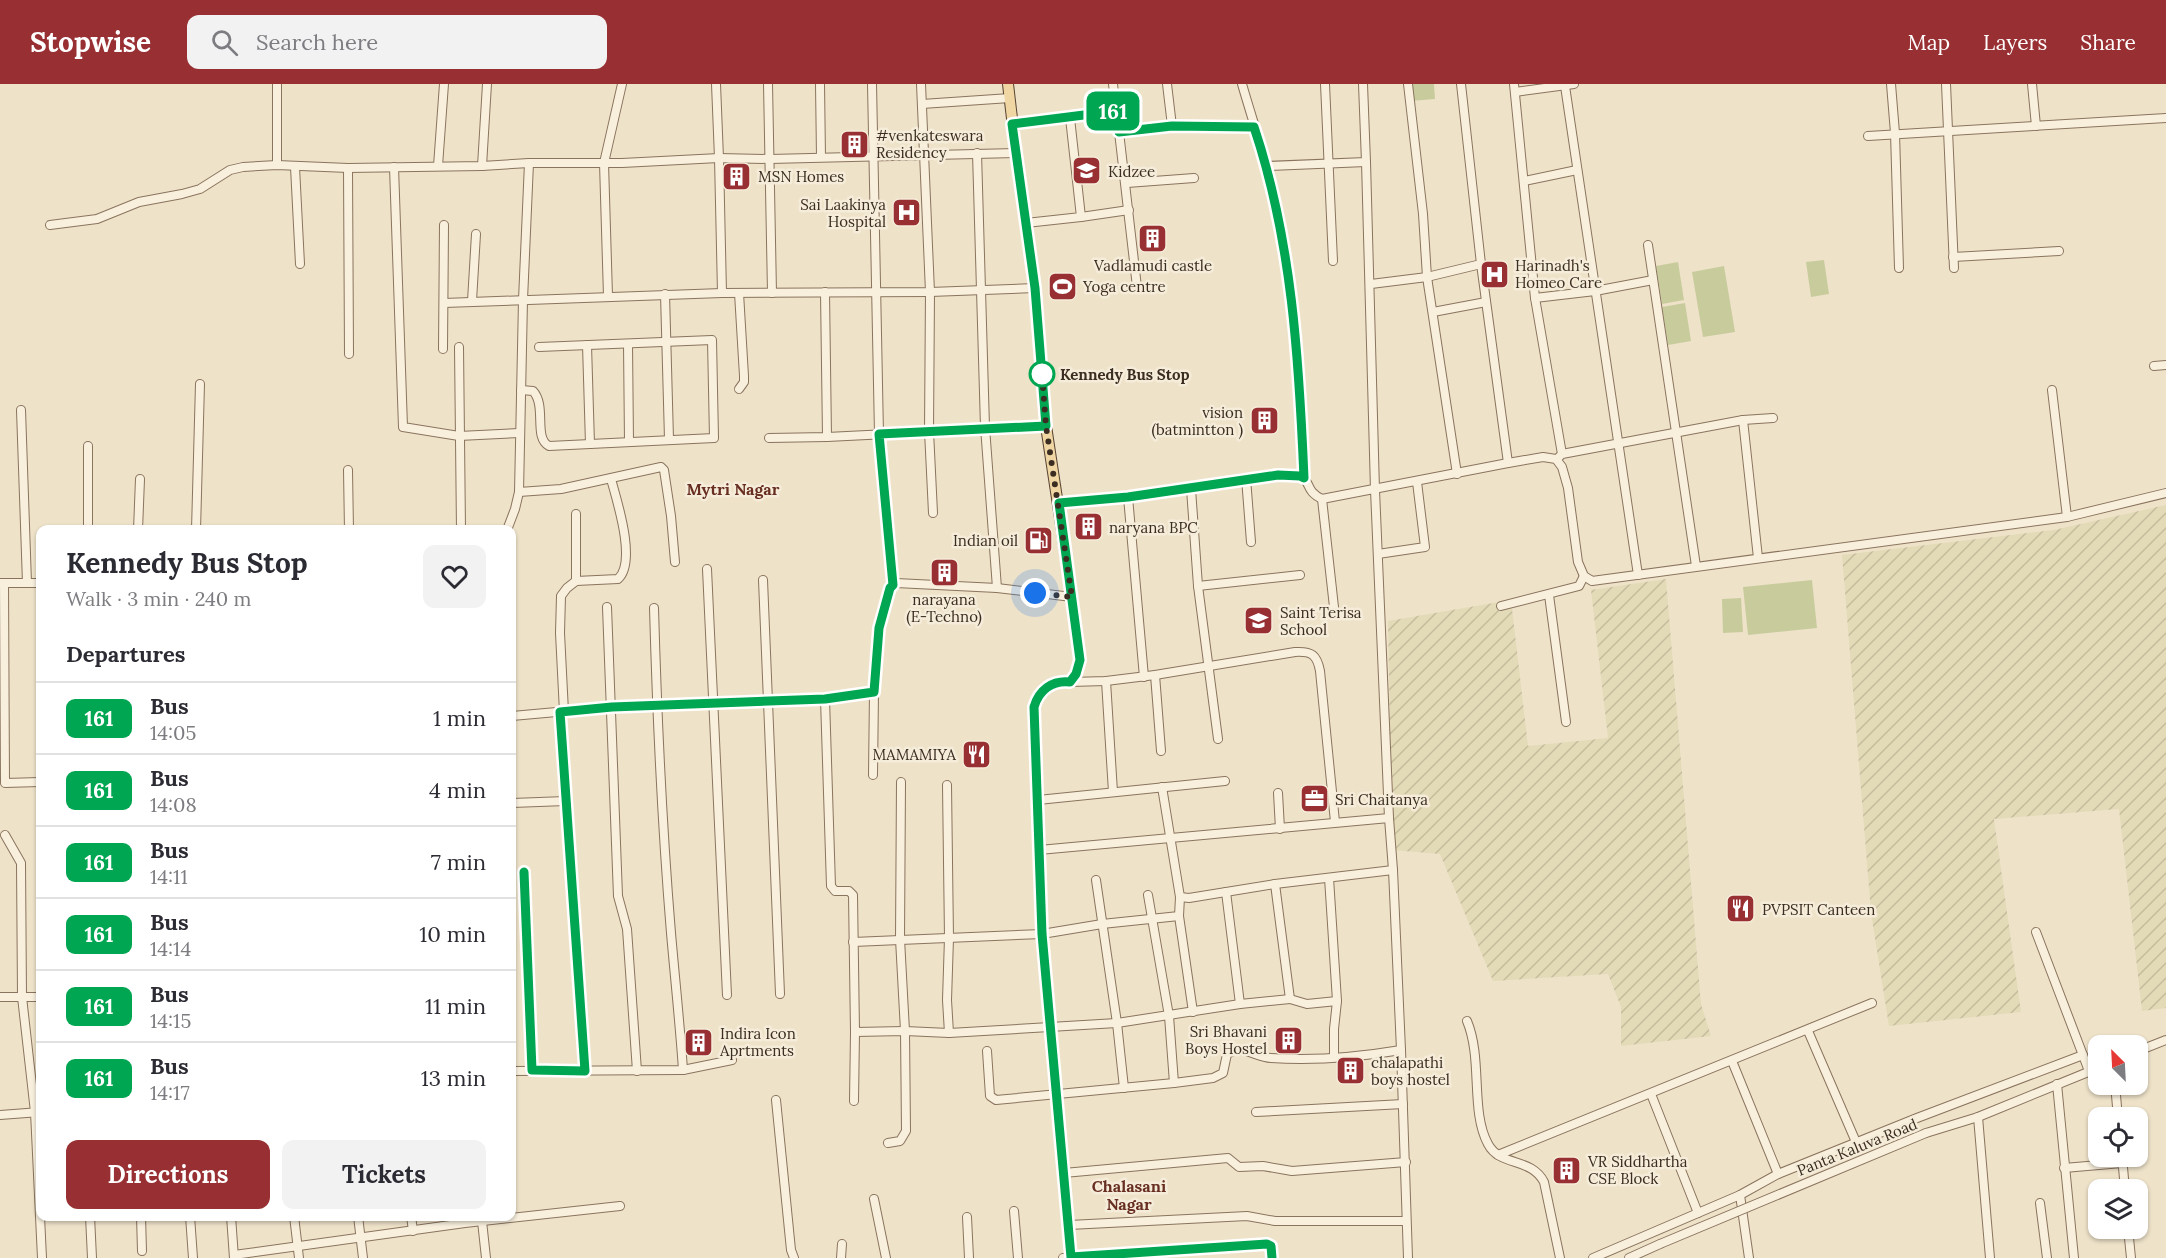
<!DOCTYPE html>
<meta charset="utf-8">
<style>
body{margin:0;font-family:Lora,serif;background:#f2f2f3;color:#2b2b33;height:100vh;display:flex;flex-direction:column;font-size:22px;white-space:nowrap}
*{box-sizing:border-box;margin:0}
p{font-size:20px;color:#7c7c81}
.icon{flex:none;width:33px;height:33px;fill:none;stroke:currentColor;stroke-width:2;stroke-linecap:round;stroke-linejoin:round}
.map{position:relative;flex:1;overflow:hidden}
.drawer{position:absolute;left:36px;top:441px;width:480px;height:696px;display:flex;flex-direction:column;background:#fff;border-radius:12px;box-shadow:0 2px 4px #0004}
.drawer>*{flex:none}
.badge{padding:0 12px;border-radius:9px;font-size:21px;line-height:39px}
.needle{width:39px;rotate:336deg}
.tools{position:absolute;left:2088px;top:951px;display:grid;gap:12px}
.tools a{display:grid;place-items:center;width:60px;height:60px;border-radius:12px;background:#fff;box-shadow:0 2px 4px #0004;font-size:30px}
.you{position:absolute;width:30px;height:30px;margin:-15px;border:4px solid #fff;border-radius:50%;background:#1a73e8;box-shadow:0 0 0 9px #1a73e833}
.map>.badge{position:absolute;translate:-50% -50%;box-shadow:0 0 0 3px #fff}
h2{padding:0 30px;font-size:22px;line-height:54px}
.round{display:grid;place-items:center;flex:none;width:63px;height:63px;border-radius:12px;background:#f2f2f3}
.overview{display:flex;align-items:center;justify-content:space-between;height:102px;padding:0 30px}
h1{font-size:28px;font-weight:700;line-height:45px}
.action{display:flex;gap:12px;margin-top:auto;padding:12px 30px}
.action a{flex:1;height:69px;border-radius:12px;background:#982f32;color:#fff;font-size:24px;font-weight:700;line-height:69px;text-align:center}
.action a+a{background:#f2f2f3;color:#2b2b33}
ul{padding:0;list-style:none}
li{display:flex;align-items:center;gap:18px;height:72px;padding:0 30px;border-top:2px solid #e1e1e2}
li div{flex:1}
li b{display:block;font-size:22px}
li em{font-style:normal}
li .badge{min-width:66px;font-weight:700;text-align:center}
header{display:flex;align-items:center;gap:36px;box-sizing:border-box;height:84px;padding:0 30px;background:#982f32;color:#fff}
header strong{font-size:28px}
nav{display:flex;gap:33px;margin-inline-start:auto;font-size:21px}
.search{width:420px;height:54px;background:#f2f2f3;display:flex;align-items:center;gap:15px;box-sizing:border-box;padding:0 21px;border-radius:12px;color:#7c7c81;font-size:22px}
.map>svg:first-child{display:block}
.farmland{fill:url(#farmland-furrows)}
.grass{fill:#c8cc9d}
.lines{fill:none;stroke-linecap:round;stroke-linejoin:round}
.minor-casing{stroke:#8a745e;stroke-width:10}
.major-casing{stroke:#584332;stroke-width:12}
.minor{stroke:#f8efdd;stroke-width:8}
.major{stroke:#efd6a3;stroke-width:10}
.minor-bridge-casing{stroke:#8a745e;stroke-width:10;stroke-linecap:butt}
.minor-bridge{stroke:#f8efdd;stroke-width:8}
.line-casing{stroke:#fff;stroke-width:14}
.line{stroke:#00a651;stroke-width:9}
.walk{stroke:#3b2d21;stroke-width:6;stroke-dasharray:0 10.8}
.stop-dot{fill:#fff;stroke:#00a651;stroke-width:3}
.labels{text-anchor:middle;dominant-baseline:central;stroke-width:5;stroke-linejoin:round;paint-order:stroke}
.poi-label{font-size:15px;fill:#3b2d21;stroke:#f5ecd9;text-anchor:start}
.stop-label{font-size:15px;font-weight:bold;fill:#3b2d21;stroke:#f5ecd9;text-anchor:start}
.street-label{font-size:15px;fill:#3b2d21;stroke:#f5ecd9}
.neighbourhood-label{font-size:16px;font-weight:bold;fill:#672e21;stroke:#f5ecd9}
</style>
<header>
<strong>Stopwise</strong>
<div class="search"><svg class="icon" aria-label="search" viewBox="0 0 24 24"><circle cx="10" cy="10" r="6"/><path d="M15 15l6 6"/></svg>Search here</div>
<nav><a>Map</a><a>Layers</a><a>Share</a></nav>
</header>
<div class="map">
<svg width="2166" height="1174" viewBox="0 0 2166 1174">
<defs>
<pattern id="farmland-furrows" width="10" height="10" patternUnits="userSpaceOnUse" patternTransform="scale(1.5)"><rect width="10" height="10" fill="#e3dbb7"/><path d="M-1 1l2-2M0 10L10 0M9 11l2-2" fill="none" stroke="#c4bc9d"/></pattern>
</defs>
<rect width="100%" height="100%" fill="#eee2c9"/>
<g class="farmland">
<path d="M2166,421V924L2142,927L2119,725L1994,735L2021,928L1889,942L1871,829L1842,471L2054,446Z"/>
<path d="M1666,495L1701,920L1711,952L1621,962V923L1608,890L1493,897L1440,770L1392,766L1388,537L1511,516L1528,662L1608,654L1591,506Z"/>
</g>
<g class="grass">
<path d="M1410,0H1434L1435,15L1411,17Z"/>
<path d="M1824,176L1829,210L1811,213L1806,178Z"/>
<path d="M1678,178L1684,216L1662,220L1656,182Z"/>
<path d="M1724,182L1735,248L1703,253L1692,188Z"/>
<path d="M1685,219L1691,257L1668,261L1662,223Z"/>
<path d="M1812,496L1817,544L1748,551L1743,503Z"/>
<path d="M1741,514L1743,548L1723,549L1722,515Z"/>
</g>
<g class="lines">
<defs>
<g id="minor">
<path d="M277,0V81"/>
<path d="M716,0L719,74L722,209"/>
<path d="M768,0L772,209"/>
<path d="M820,0L821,73"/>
<path d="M872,0L879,350L893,501"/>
<path d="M921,0L930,208L929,347L933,429"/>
<path d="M1113,0L1116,27"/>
<path d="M1167,0L1172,42"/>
<path d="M1242,0C1255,45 1271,90 1280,136C1296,221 1300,308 1304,394"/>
<path d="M1325,0L1333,177"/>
<path d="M1408,0L1423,130L1427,193L1457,390"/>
<path d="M1461,0L1481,180L1508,379"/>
<path d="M1514,0L1535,214L1562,370"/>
<path d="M1891,0L1895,49L1899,184"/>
<path d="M1946,0L1954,184"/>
<path d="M2032,0L2036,42"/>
<path d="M1565,2L1638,491"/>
<path d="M1515,8L1574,0"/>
<path d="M922,20L1010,14"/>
<path d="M1013,40L1116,27L1119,48L1172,42L1254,43"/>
<path d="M1119,48L1137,203"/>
<path d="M1868,52L2166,34"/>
<path d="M977,69L985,343L997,504"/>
<path d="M1366,78L1375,406L1389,734"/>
<path d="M438,82L444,0"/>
<path d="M482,82L487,0"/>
<path d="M1267,82L1366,78L1363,0"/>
<path d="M295,83L300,180"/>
<path d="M394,83L403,343L459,352L519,349"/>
<path d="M348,84L349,270"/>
<path d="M1524,97L1577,86"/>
<path d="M1127,99L1194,94"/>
<path d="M1081,133L1129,126"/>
<path d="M1026,139L1081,133L1070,34"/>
<path d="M50,141L97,135L139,118L182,110L200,105L230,86L243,83L277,81L348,84L482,82L529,79"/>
<path d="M1648,161L1696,482"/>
<path d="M1953,173L2059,167"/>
<path d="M1371,200L1427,193L1481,180"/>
<path d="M825,208L827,353"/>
<path d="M739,209L744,292V298L739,305"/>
<path d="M665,210L669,355"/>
<path d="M608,212L604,79L622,0"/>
<path d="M1535,214L1595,207L1653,196"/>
<path d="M472,217L476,150"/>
<path d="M444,219L722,209L930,208L1035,204"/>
<path d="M1433,228L1486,218"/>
<path d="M628,260L629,358"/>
<path d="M587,261L590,360"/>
<path d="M459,263L461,446"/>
<path d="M443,265L444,141"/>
<path d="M2154,282L2166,281"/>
<path d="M521,306L533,307C547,322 533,354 549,362L714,354L712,256L539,263"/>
<path d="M2052,306L2067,433"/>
<path d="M21,326L27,499"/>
<path d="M1743,336L1758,474"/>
<path d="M769,354L827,353L1046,342"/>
<path d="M1559,373L1562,370L1743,336L1773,334"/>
<path d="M348,386L349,446"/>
<path d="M1246,394L1251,458"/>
<path d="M1191,405L1198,502L1218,655"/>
<path d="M519,408L561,405L661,383L664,386L671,432L675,478"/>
<path d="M1128,413L1144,593"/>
<path d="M1322,415L1334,523"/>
<path d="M1059,419L1128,413L1278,391C1285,391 1298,389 1303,394C1311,400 1306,407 1322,415L1508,379L1543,373L1556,375L1562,383L1568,404L1578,478L1584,492L1592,497L2067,433L2166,409"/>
<path d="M576,430V497"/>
<path d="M88,446V362"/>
<path d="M138,446L140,395"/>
<path d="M196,446L200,300"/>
<path d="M507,446L515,425L519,408L523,216L529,79H622L719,74L770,75L1016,69"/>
<path d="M1378,470L1425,463L1417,398"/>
<path d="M707,485L727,911"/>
<path d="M763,496L780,910"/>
<path d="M0,499H40"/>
<path d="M4,499L5,699L40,698"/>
<path d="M1198,502L1300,491"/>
<path d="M1549,511L1566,638"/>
<path d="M1501,522L1579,502L1584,492"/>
<path d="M607,523L618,812L627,845L637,987"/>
<path d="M654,524C657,632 662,741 671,849C675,895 680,941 683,986"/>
<path d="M1155,591L1161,667"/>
<path d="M1106,597L1113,708"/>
<path d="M1070,598L1106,597L1155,591L1295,568C1312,567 1317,571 1320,587L1335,738"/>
<path d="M825,615L831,802L835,807H849L853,811L855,948L905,947L949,949L1117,939L1240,920L1290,915"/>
<path d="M560,628L585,987"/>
<path d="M564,628L560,549L561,512L567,504L576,497L618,495C637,478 617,417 611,395"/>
<path d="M512,632L612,623L825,615L874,608C875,585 878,512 896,499L997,504L1072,513"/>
<path d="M873,691L874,608"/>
<path d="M947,701L949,854L947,916L949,949"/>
<path d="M1278,709L1280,745"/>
<path d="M1038,716L1225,697"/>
<path d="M512,719L566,717"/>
<path d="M5,751L21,779L22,913L35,1028L42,1174"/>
<path d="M1039,766L1389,734L1393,786L1401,966L1408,1174"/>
<path d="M524,788L533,986"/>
<path d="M1329,794L1337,917L1334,945V973"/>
<path d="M1096,796L1117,939L1124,1004"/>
<path d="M1275,800L1290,915L1307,920L1337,917"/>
<path d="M1226,808L1240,920"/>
<path d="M1148,811L1169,932L1174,999"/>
<path d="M1180,813L1189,814L1275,800L1393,786"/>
<path d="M1179,832L1193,928"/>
<path d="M2036,848L2089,987"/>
<path d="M853,858L1042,850L1102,840L1179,832L1180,813L1162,703"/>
<path d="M0,913H40"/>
<path d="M1467,937C1483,975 1470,1027 1488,1060C1500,1083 1531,1073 1544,1098L1560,1174"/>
<path d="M1808,947L1856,1058"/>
<path d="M987,967L990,1012L996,1016L1174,999L1213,994L1223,989L1227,970C1242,960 1255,973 1271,974C1314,977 1359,973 1401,966"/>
<path d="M2138,967L2166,956"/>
<path d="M1732,977L1778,1090"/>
<path d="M512,987L683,986L732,976"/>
<path d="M2057,1000L2074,1174"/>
<path d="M2115,1000L2118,1034"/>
<path d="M1651,1010L1698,1129"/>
<path d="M776,1016L791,1166L794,1174"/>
<path d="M854,1017L855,948"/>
<path d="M1256,1028L1403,1020"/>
<path d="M0,1031L40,1028"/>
<path d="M1978,1033L1990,1174"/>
<path d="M1926,1049L1978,1033L2098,984"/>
<path d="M888,1059L900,1057L906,1047L905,947L900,855L901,698"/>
<path d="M1498,1071L1872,919"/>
<path d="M2122,1072L2125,1106"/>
<path d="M2064,1084L2122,1079"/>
<path d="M1064,1089L1228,1074L1239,1083L1263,1082L1292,1087L1406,1078"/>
<path d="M1740,1111L1749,1174"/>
<path d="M874,1115L886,1174"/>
<path d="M2040,1119L2047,1174"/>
<path d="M1014,1127L1018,1174"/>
<path d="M90,1132L92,1174"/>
<path d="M141,1132L142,1167"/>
<path d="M190,1132L193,1174"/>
<path d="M231,1132L234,1174"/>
<path d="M294,1132L299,1174"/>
<path d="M358,1132L363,1174"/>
<path d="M411,1132L413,1147"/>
<path d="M967,1133L969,1174"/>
<path d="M482,1137L486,1174"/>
<path d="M1069,1141L1247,1132L1275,1137H1406"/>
<path d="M2128,1144L2131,1174"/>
<path d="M234,1171L465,1139L620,1122"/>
<path d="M841,1174L842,1160"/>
<path d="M1063,1174L1267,1160L1271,1162L1272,1174"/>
<path d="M1593,1174L1740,1111L1778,1090L1917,1034L2083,971"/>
<path d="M1629,1174L1660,1160"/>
</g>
<path id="major" d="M1008,0L1016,69L1035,204L1046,342L1072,513L1080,576L1076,590L1070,598C1052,597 1039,606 1034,623L1042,850L1071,1174"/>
</defs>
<use href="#minor" class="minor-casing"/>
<use href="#major" class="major-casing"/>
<use href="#minor" class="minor"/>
<use href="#major" class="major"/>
<defs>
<path id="minor-bridge" d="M1660,1160L1926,1049"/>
</defs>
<use href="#minor-bridge" class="minor-bridge-casing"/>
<use href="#minor-bridge" class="minor-bridge"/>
</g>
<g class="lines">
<defs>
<path id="line" d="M524,788L532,986L585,987L560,628L612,623L825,615L874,608L879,544L890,504L893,501L879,350L1046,342L1035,204L1012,40L1116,27L1119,48L1172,42L1254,43C1292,156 1299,276 1304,394L1300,392L1278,391L1128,413L1059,419L1080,576L1076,590L1070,598C1052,596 1039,606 1034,623L1042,850L1071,1173L1267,1160L1271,1162L1272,1174"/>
</defs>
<use href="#line" class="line-casing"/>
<use href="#line" class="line"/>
<path class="walk" d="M1035,509L1072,513L1046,342L1042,290"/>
</g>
<defs>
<symbol id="building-square" viewBox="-11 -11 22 22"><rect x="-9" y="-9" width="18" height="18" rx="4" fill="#982f32" stroke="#f5ecd9"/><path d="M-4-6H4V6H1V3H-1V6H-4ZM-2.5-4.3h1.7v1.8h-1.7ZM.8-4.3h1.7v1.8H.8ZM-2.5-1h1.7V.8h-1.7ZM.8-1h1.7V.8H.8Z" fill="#fff"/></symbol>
<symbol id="school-square" viewBox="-11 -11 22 22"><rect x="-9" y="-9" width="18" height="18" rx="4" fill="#982f32" stroke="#f5ecd9"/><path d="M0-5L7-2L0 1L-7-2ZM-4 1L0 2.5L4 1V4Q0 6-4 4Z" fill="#fff"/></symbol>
<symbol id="hospital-square" viewBox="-11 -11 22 22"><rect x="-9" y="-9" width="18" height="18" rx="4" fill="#982f32" stroke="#f5ecd9"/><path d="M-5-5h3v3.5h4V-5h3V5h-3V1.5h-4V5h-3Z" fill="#fff"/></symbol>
<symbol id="stadium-square" viewBox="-11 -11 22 22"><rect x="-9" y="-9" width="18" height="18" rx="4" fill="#982f32" stroke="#f5ecd9"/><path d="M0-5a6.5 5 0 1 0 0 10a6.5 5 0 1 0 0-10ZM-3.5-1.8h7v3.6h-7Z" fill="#fff"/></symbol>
<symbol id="fuel-square" viewBox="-11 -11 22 22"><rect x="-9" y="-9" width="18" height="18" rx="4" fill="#982f32" stroke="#f5ecd9"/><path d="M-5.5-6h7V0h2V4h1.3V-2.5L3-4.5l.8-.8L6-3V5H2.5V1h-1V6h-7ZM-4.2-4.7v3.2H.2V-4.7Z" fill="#fff"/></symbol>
<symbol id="restaurant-square" viewBox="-11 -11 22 22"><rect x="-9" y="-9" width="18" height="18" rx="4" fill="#982f32" stroke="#f5ecd9"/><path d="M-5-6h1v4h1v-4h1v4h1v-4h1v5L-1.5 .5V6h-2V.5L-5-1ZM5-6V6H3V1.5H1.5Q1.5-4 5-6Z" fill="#fff"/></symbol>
<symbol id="office-square" viewBox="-11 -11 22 22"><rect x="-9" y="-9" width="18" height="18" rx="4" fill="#982f32" stroke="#f5ecd9"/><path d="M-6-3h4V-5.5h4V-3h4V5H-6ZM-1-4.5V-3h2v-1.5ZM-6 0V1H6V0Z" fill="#fff"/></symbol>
</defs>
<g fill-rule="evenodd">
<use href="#building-square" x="838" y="44" width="33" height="33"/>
<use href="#school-square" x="1070" y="70" width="33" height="33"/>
<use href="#building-square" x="720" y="76" width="33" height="33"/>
<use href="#hospital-square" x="890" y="112" width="33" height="33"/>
<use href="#building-square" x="1136" y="138" width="33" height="33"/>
<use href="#hospital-square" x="1478" y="174" width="33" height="33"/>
<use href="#stadium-square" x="1046" y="186" width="33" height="33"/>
<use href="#building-square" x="1248" y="320" width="33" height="33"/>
<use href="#building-square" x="1072" y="426" width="33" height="33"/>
<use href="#fuel-square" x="1022" y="440" width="33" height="33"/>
<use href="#building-square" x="928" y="472" width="33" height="33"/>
<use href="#school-square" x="1242" y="520" width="33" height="33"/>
<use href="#restaurant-square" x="960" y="654" width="33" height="33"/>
<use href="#office-square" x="1298" y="698" width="33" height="33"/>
<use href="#restaurant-square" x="1724" y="808" width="33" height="33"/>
<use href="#building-square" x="1272" y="940" width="33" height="33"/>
<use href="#building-square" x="682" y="942" width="33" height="33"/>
<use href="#building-square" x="1334" y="970" width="33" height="33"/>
<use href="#building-square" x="1550" y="1070" width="33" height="33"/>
</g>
<circle class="stop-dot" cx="1042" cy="290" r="12"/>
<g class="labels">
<g class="poi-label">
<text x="876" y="51">#venkateswara<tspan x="876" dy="17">Residency</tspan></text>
<text x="1108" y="87">Kidzee</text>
<text x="758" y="92">MSN Homes</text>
<text x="886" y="120" text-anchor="end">Sai Laakinya<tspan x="886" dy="17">Hospital</tspan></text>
<text x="1153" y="181" text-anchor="middle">Vadlamudi castle</text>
<text x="1515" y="181">Harinadh's<tspan x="1515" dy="17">Homeo Care</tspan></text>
<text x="1083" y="202">Yoga centre</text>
<text x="1243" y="328" text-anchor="end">vision<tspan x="1243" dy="17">(batmintton )</tspan></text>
<text x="1109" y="443">naryana BPC</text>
<text x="1018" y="456" text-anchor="end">Indian oil</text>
<text x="944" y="515" text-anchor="middle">narayana<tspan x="944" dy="17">(E-Techno)</tspan></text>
<text x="1280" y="528">Saint Terisa<tspan x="1280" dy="17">School</tspan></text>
<text x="956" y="670" text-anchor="end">MAMAMIYA</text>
<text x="1335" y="715">Sri Chaitanya</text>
<text x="1762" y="825">PVPSIT Canteen</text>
<text x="1267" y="947" text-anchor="end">Sri Bhavani<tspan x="1267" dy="17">Boys Hostel</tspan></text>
<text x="720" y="949">Indira Icon<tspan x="720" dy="17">Aprtments</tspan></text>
<text x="1371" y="978">chalapathi<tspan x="1371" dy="17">boys hostel</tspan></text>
<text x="1588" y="1077">VR Siddhartha<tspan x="1588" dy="17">CSE Block</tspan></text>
</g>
<g class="stop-label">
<text x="1060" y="290">Kennedy Bus Stop</text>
</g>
<g class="street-label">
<text transform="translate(1857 1063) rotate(-22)">Panta Kaluva Road</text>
</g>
<g class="neighbourhood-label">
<text x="733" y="405">Mytri Nagar</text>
<text x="1129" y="1102">Chalasani<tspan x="1129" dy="18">Nagar</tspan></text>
</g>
</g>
</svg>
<div class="tools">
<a><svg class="needle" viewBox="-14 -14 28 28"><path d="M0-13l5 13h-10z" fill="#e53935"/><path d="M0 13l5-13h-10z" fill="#7c7c81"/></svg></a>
<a><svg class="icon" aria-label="locate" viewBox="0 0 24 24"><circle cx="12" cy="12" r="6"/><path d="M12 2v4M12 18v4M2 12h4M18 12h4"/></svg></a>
<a><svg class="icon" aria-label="layers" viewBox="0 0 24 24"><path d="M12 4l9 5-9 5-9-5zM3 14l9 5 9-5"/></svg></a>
</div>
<div class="you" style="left:1035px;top:509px"></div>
<b class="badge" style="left:1113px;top:27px;background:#00a651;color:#fff">161</b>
<section class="drawer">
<div class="overview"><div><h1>Kennedy Bus Stop</h1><p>Walk · 3 min · 240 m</p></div><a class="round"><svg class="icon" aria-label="heart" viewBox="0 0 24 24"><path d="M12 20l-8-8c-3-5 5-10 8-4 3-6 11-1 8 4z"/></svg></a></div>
<h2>Departures</h2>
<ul>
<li><span class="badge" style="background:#00a651;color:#fff">161</span><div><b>Bus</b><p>14:05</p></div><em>1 min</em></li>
<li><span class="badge" style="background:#00a651;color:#fff">161</span><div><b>Bus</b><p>14:08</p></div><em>4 min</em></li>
<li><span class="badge" style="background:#00a651;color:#fff">161</span><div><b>Bus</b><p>14:11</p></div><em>7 min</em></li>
<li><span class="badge" style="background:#00a651;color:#fff">161</span><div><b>Bus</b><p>14:14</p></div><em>10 min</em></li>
<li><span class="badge" style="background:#00a651;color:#fff">161</span><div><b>Bus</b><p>14:15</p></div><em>11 min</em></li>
<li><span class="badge" style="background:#00a651;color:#fff">161</span><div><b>Bus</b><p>14:17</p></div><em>13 min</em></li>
</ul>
<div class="action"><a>Directions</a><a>Tickets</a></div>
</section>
</div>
